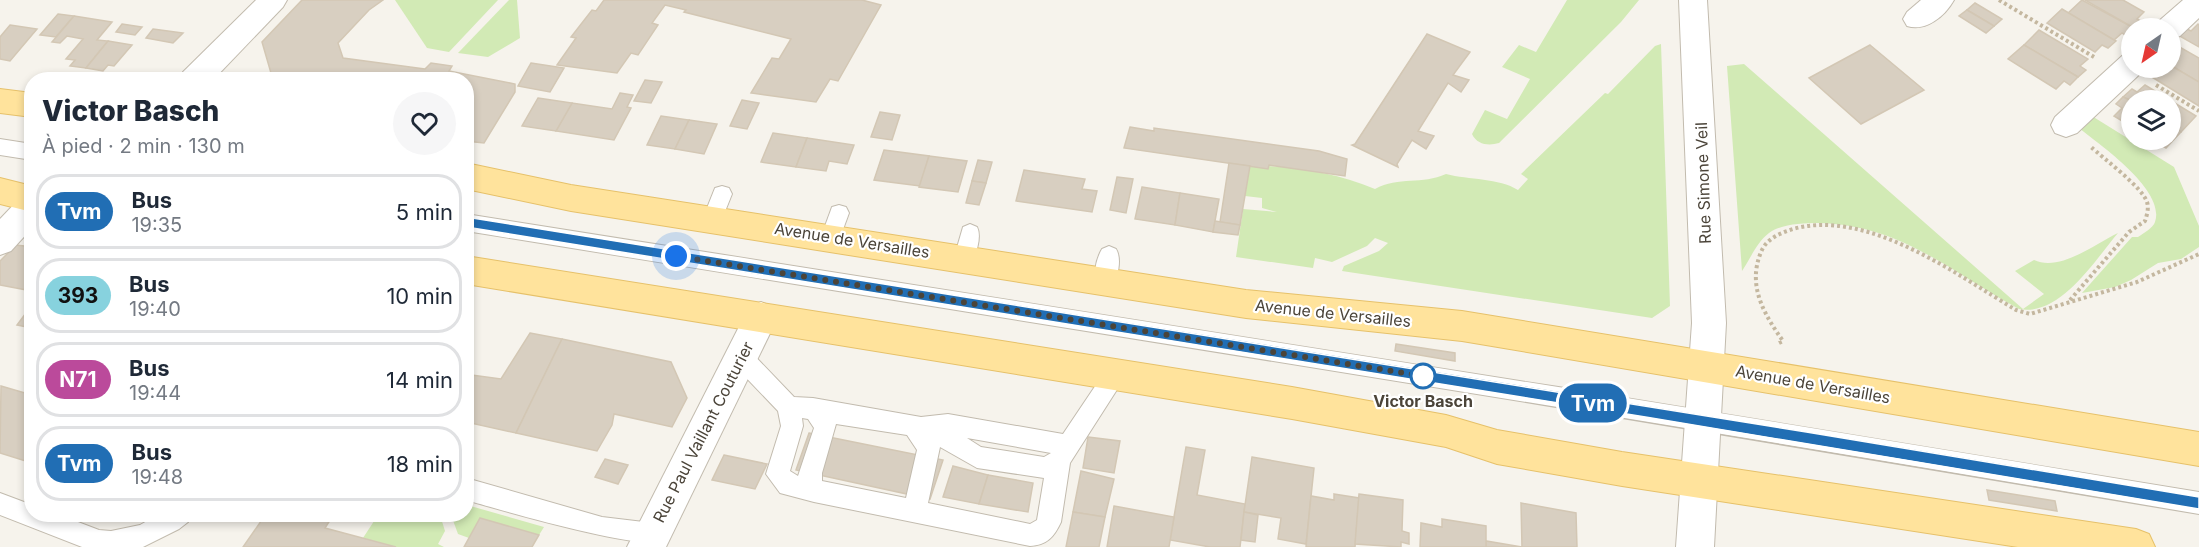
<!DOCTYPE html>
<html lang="fr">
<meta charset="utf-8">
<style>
body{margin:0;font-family:Inter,sans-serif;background:#f6f6f7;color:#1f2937;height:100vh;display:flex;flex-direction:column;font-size:22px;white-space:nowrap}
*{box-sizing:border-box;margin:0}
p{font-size:20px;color:#747a83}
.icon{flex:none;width:33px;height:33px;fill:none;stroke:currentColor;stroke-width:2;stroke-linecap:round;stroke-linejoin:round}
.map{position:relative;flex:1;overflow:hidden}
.details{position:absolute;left:24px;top:72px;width:450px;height:450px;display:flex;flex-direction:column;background:#fff;border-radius:24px;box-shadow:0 3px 9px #0003}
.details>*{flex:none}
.badge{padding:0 12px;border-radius:20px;font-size:21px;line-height:39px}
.needle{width:39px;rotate:214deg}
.buttons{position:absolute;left:2121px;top:18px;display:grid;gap:12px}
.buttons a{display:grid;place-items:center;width:60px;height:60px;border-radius:50%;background:#fff;box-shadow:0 3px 9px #0003;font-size:30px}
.you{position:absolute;width:30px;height:30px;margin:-15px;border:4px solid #fff;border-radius:50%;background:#1a73e8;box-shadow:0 0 0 9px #1a73e833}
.map>.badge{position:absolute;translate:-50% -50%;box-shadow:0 0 0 3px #fff}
.round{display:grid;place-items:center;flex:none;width:63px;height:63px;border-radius:32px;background:#f6f6f7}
.overview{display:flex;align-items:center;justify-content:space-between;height:102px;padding:0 18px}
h1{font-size:28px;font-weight:800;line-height:45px}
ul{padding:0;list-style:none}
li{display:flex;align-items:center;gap:18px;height:75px;margin:0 12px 9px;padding:0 6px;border:3px solid #e0e1e3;border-radius:24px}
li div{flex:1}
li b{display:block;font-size:22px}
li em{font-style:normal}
li .badge{min-width:66px;font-weight:700;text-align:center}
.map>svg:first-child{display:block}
.green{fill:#d2eab5}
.building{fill:#d8cfc1;stroke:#d3c7b4;stroke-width:1.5}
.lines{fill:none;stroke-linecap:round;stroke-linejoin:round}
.lane-casing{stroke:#c2bbae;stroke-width:2}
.street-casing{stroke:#c2bbae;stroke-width:2}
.primary-casing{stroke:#e6c16a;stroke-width:2}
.path{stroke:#c4b79f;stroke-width:4;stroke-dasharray:3 3;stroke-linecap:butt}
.lane{fill:#fff;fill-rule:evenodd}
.street{fill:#fff;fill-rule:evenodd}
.primary{fill:#ffe39c;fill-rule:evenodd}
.line{fill:#216eb4;stroke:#fff;stroke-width:1.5}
.walk{stroke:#4b4439;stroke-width:6;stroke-dasharray:0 10.8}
.stop-dot{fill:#fff;stroke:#216eb4;stroke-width:3}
.labels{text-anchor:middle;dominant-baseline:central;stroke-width:4.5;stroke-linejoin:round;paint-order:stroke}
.street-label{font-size:16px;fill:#4b4439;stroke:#fff}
.stop-label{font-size:16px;font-weight:bold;fill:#4b4439;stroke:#fff}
</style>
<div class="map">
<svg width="2199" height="547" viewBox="0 0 2199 547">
<rect width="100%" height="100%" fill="#f6f3ec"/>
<g class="green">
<path d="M395,0H498L449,52L427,48Z"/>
<path d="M509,0H517L520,38L488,57L458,53Z"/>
<path d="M1567,0H1639L1621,22L1499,143C1489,146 1477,145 1472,134L1485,110L1507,119L1530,79L1502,67L1519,45L1536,52Z"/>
<path d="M1661,44L1670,306L1652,318L1342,271L1344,266L1379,251L1388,243L1375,238L1367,246L1332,262L1315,258L1313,268L1236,257L1243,209L1277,212L1262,208V198L1245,196L1250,166C1292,165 1337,173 1375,189C1399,176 1422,185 1446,174C1469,180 1499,178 1518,190L1528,179L1521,174L1605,93L1608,94L1655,46Z"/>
<path d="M1744,64L2023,309L2044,294L2015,271L2034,260C2060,272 2095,244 2118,233C2095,260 2060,317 2019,309C1949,271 1902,225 1818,223C1802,223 1782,224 1769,233C1756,243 1751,258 1742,271L1727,66Z"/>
<path d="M2087,113L2174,167L2199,226V247L2181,259L2158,263L2131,280L2115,287L2082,293L2132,237H2138C2144,233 2153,228 2155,222C2166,190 2100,145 2079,128Z"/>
<path d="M467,505L544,527L539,535L480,518L469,538L458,534L451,515L466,514Z"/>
<path d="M378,515H440L445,531L438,544L444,547H396L363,538Z"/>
</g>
<g class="building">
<path d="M302,0H383L369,10L338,43L343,58L425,69L431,63L452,66L449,71L515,84V92L484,143L466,141V80H273L262,42Z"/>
<path d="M604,0H862L881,5L838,81L830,79L816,102L751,93L772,58L779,59L791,39L684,12L686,10L665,5L652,23L658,25L638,55L631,53L617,73L557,65L576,38L571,37L592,10L596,11Z"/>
<path d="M2082,0L2134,28H2132V33L2128,37L2122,33L2114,40L2068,13Z"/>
<path d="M2085,0H2123L2144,12L2137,19L2143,22L2134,28Z"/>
<path d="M1975,3L2002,19L1994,26L1967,10Z"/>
<path d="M2062,9L2114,40L2116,41L2108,48L2102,45L2095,52L2047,23Z"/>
<path d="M1967,10L1994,26L1986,33L1959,16Z"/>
<path d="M58,14L74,16L56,37L40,35Z"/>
<path d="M74,16L112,22L97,40L108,41L86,68L70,66L75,60L66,59L83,39L67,36L60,43L52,42Z"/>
<path d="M122,24L142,27L135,35L116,32Z"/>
<path d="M2198,24L2199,25V47L2178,35L2185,28L2191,31Z"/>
<path d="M10,25L37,29L10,61L0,59V37Z"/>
<path d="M153,29L183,33L173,43L146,38Z"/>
<path d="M2039,30L2088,59L2080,66L2086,70L2078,77L2024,45Z"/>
<path d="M1427,34L1470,52L1453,75L1469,80L1461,92L1448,83L1418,131L1434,136L1426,149L1412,140L1397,164L1398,167L1352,145L1355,144Z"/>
<path d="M108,41L132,45L114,66L108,65L103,71L86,68Z"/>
<path d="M1870,45L1924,90L1861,124L1809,78Z"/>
<path d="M2024,45L2078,77L2070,85L2064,81L2056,89L2008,59Z"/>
<path d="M2176,45L2199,58V82L2170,65V59L2174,56L2170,54V50Z"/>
<path d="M531,63L564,68L550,92L518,86Z"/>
<path d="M2170,65L2199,82V106L2147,74L2153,68L2160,70L2163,68H2170Z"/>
<path d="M645,80L662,82L651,103L634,101Z"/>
<path d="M2145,85L2196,116L2181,132L2170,125V100L2132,101L2123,97L2132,89L2137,92Z"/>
<path d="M620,93L633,95L627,107L631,108L614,140L556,131L572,103L612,109Z"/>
<path d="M2123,97L2132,101V127L2114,116L2122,108L2116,104Z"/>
<path d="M538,98L572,103L556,131L522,126Z"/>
<path d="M742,100L759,103L747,129L730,126Z"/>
<path d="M880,112L900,115L892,140L871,137Z"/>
<path d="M661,116L689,120L675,149L647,145Z"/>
<path d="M689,120L717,124L704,154L675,149Z"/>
<path d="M2170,125L2181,132L2166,148L2153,140H2170Z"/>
<path d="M1130,127L1154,131V128L1319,151L1347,159L1345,176L1269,165L1268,169L1124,148Z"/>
<path d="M773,133L807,138L796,167L761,162Z"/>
<path d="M807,138L854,145L847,164L829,161L826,171L796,167Z"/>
<path d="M884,150L929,156L920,186L874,180Z"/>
<path d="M929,156L967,161L958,192L919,187Z"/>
<path d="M978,160L992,162L986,183L972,181Z"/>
<path d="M1229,163L1250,166L1240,225L1220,222Z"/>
<path d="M1024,170L1085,179L1082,189L1097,191L1092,212L1016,201Z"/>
<path d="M1117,177L1133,179L1126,213L1110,210Z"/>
<path d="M972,181L986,183L979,205L966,203Z"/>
<path d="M1142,187L1180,193L1175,225L1135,219Z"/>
<path d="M1180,193L1219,199L1213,232L1175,225Z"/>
<path d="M1215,221L1240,225L1238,235L1213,232Z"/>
<path d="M16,245L32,247V291L0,285V261Z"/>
<path d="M29,309L32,310V328L17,325Z"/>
<path d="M530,333L562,339L516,433L466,422V381H469L472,375L501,379Z"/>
<path d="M562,339L671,362L687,398L672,427L614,414L612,425L597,451L516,433Z"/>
<path d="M1396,344L1455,353V361L1395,351Z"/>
<path d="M1,386L32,395V463L0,453Z"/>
<path d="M809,433L943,460L930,499L796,470Z"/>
<path d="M1088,437L1120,441L1114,473L1083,468Z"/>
<path d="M1186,447L1205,450L1197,495L1245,504L1240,547H1210L1170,540Z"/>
<path d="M724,455L767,464L755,489L712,480Z"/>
<path d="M1252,457L1314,468L1306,544L1278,539L1281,518L1244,512Z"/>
<path d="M605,459L628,465L618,484L595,477Z"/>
<path d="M953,466L988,475L979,504L943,497Z"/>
<path d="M1081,471L1114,479L1105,517L1073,512Z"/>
<path d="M988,475L1033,483L1028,512L979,504Z"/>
<path d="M1987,490L2055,501L2057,511L1989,500Z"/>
<path d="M1334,494L1359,498L1355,547H1306L1311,496L1334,500Z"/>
<path d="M1359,494L1403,500L1402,531L1409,533V544L1401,542V547L1355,544Z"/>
<path d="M1521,503L1576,513L1577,547H1486V541L1522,547Z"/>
<path d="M1114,506L1174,517L1169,547H1107Z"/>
<path d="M1073,512L1105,517L1099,547H1066Z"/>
<path d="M1244,512L1258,515L1255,542L1241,540Z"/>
<path d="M266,514H334L325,528L396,547H243Z"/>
<path d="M480,518L539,535L532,547H464Z"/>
<path d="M1442,519L1486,526V547H1420L1421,523L1442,527Z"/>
</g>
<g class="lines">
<defs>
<g id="lane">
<path d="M0,139L32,144V160L0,155Z"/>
<path d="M722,186L729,188L732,194L720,224L713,226L706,224L703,218L715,188Z"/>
<path d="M839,205L846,207L849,213L838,243L831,246L824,243L821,237L832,207Z"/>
<path d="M466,214C1044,306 1622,395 2199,492V514C1622,415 1044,325 466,231Z"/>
<path d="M970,224L977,227C982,237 976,254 971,264L964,267L957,264L954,258L963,227Z"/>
<path d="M1109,246L1116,249C1122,259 1118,277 1112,287L1105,290L1098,287C1092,277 1096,259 1102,249Z"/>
<path d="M741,347L749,350L794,397L813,398L921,417L948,414L1063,434L1108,367L1116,364L1124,367L1127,374L1070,463L1061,522C1054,537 1047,545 1030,546L814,502L780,493L766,474L781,426L778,411L733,364L730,357L733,350ZM802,418L808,419L814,428L798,476L790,471L803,426ZM836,424L907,435L917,450L906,498L822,481V473ZM967,438L1051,453L1044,457L981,447ZM940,447L977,468L1044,478L1037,520L1030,524L928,503Z"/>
<path d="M466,478L602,517L652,523L660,526L664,534L660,542C629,547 504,511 466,500Z"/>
<path d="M0,493L32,505V514H57L99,530L111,531L140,525L159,514H192L188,522L179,529L143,547H82L0,515Z"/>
</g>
<g id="street">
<path d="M256,0H287L283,7L213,80H179L183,72Z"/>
<path d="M1679,0H1707L1726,323L1714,547H1676L1692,323Z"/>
<path d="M1921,0H1954C1945,16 1926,32 1907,26L1903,19L1907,12Z"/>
<path d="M2183,0H2199V18L2180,36L2170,39V28H2156L2160,20Z"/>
<path d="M2132,53V68H2145L2142,72L2077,133L2066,137L2055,133L2051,125L2055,117L2122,56Z"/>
<path d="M32,193V228L11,251L0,255V219L21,197Z"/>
<path d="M761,302L773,307L778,317L666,547H627L749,307Z"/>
</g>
<g id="primary">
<path d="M0,89L32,93V117L0,113Z"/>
<path d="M466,163L571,185L1246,290L1462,311L2199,432V466L1462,341L1246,318L571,211L466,189Z"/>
<path d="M0,178L32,186V212L0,204Z"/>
<path d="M466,256L1292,387L1446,415L1497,430L1622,452L2136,529L2149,534L2155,547H2018L1622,486L1497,464L1446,447L1292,419L466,284Z"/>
</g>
</defs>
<use href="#lane" class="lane-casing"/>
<use href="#street" class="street-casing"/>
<use href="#primary" class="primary-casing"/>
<g class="path">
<path d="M1999,0L2094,57"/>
<path d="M2156,85L2199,111"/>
<path d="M2070,300L2129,232L2145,221C2147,215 2149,208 2147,202C2143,188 2103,158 2091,147"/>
<path d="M1779,343L1783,341C1764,314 1747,286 1761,252C1766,239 1780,233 1793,229C1867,208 1956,274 2016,310L2030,314L2137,282L2199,254"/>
</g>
<use href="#lane" class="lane"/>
<use href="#street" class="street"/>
<use href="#primary" class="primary"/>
</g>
<path class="line" d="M466,217C1044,310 1622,400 2199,497V509C1622,411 1044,321 466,227L461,222Z"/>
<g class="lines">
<path class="walk" d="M676,256L1423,376"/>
</g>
<circle class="stop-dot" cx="1423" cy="376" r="12"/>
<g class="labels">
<g class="street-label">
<text transform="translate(1703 183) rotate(-92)">Rue Simone Veil</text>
<text transform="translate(852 240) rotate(9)">Avenue de Versailles</text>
<text transform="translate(1333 313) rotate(6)">Avenue de Versailles</text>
<text transform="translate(1813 384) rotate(10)">Avenue de Versailles</text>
<text transform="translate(703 432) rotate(-63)">Rue Paul Vaillant Couturier</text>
</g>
<g class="stop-label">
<text x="1423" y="401">Victor Basch</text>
</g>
</g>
</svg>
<div class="buttons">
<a><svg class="needle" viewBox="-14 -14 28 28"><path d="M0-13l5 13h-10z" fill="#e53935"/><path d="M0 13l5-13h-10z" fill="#747a83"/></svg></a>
<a><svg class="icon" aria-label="layers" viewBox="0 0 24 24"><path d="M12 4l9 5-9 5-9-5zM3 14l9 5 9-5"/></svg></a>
</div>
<div class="you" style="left:676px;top:256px"></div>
<b class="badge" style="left:1593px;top:403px;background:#216eb4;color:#fff">Tvm</b>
<section class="details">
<div class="overview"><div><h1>Victor Basch</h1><p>À pied · 2 min · 130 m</p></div><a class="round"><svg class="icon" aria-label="heart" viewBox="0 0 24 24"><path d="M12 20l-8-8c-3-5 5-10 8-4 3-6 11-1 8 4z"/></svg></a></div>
<ul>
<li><span class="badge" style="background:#216eb4;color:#fff">Tvm</span><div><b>Bus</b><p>19:35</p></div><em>5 min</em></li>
<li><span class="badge" style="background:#87d2de;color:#111">393</span><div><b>Bus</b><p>19:40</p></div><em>10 min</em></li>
<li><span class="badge" style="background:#bb4a9b;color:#fff">N71</span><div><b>Bus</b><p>19:44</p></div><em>14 min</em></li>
<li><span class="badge" style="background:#216eb4;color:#fff">Tvm</span><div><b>Bus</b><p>19:48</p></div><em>18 min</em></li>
</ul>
</section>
</div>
